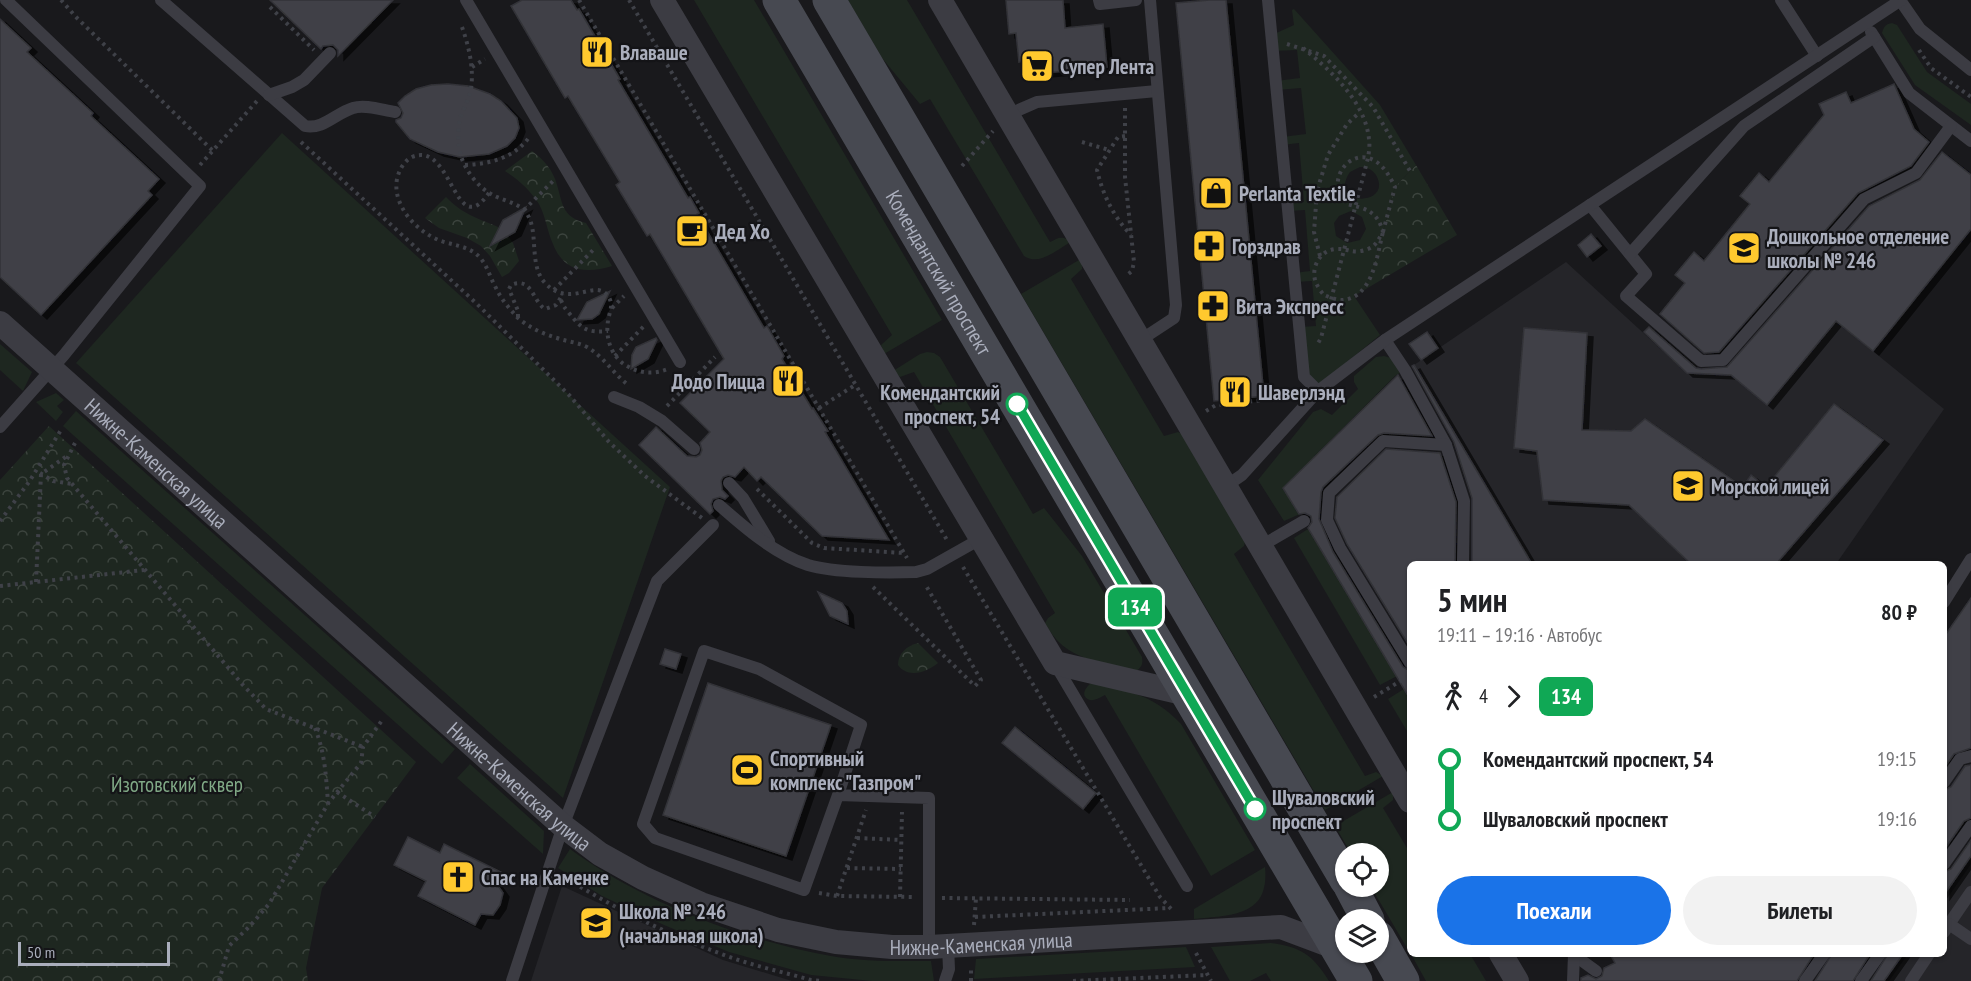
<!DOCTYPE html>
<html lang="ru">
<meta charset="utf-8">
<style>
body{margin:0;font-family:"PT Sans Narrow",sans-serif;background:#f2f2f2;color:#202124;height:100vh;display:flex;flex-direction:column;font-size:22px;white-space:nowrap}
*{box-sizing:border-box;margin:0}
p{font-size:20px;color:#757577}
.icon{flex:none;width:33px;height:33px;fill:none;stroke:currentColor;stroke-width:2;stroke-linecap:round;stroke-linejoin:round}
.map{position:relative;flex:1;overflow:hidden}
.drawer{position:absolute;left:1407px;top:561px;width:540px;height:396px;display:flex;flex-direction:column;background:#fff;border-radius:9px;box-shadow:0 2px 4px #0004}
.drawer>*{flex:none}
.badge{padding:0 12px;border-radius:9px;font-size:21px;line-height:39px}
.buttons{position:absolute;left:1335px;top:843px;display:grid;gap:12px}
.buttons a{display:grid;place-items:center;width:54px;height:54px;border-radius:50%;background:#fff;box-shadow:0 2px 4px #0004;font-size:30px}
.scale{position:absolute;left:18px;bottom:15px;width:152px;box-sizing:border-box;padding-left:6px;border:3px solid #aaaebc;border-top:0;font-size:16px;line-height:21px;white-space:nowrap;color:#aaaebc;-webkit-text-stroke:4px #141417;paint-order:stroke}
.map>.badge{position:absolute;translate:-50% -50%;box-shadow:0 0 0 3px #fff}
.legs{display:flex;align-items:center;gap:9px;height:66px;padding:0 30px;font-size:20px}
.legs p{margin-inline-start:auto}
.summary{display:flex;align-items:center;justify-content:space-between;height:102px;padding:0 30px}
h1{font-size:33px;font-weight:800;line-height:45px}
.action{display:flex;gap:12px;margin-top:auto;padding:12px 30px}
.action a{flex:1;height:69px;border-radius:36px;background:#1a73e8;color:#fff;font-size:24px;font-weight:800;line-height:69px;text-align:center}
.action a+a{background:#f2f2f2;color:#202124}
ul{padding:0 30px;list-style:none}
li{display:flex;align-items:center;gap:21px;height:60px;font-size:22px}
li i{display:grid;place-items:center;width:9px;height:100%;margin:0 8px;background:currentColor}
li i::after{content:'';width:15px;height:15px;margin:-8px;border:4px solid;border-radius:50%;background:#fff}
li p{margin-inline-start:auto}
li:first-child i{background:linear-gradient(#0000 50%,currentColor 0)}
li:last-child i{background:linear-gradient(currentColor 50%,#0000 0)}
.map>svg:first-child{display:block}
.built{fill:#252529}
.grass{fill:#1e2720;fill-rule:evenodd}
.park{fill:url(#park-crowns)}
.building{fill:#404146;stroke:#333338;stroke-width:1.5;filter:url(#shadow)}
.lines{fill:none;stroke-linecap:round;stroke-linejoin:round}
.path{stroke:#3f4148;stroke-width:4;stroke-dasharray:3 4.5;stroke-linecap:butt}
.lane{stroke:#3c3c43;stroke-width:12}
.street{stroke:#3c3c43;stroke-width:24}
.secondary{stroke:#474951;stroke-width:33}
.line-1-casing{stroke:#fff;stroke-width:14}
.line-1{stroke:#10a855;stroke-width:9}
.stop-1-dot{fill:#fff;stroke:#10a855;stroke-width:3}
.labels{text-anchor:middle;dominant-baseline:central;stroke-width:4.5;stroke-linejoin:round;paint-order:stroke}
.poi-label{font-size:21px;font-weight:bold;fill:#aaaebc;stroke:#141417;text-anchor:start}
.street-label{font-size:21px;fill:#aaaebc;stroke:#141417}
.stop-label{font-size:21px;font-weight:bold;fill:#aaaebc;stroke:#141417;text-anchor:end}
.park-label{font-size:21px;fill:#80a986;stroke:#141417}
</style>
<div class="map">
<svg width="1971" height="981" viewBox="0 0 1971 981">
<defs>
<pattern id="park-crowns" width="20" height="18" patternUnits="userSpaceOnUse" patternTransform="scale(1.5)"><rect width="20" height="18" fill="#1e2720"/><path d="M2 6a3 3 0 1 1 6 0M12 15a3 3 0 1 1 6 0" fill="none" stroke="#3c443e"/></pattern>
<filter id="shadow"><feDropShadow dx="6" dy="4" stdDeviation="0" flood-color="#0009"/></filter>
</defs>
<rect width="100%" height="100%" fill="#19191c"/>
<g class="built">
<path d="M1566,262L1687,373L1731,375L1836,321L1944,409L1836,564H1532L1414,365Z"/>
<path d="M1971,864V981H1889L1908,954H1944V903Z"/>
<path d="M562,886L723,960L792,981H531Z"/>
</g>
<g class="grass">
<path d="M694,0H754L942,320L884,354L881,345L892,335Z"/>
<path d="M848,0H907L1050,242C1057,239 1059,236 1067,239L1069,243C1055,251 1039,266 1024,256L930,99L920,104L882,58Z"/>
<path d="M1294,9L1380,105L1416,165L1395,187L1372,273L1365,288L1354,296L1380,335L1315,388L1304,377L1300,327L1316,326L1312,281L1295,282L1294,273L1310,271L1305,210L1289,211L1288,204L1304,202L1299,143L1282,145V137L1306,134L1301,88L1277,90L1276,81L1300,78L1297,50L1273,51L1272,35L1294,25L1292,10ZM1360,167C1366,167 1372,169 1376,175C1394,207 1326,207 1350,172ZM1351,211L1362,217L1366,229L1360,240L1347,243L1336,236L1334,223L1339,216Z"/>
<path d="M1892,23L1897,25L1927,72L1971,104V125L1915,85L1882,33C1884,26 1886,24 1892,23Z"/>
<path d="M282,133L670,487L563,798L76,363Z"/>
<path d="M1079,260L1082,264V269L1071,279L1164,436L1178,432L1184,435L1245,542L1244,546L1234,554L1365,776L1376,772L1383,776L1325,810L1021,294Z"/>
<path d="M0,344L32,372L23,391L0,370Z"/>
<path d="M927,352L934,353L940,357L1033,514L1044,508L1082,556L1142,657C1143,664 1142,666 1137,671C1098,661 1065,661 1045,623L1048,618L1055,613L914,372L900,377L893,371L920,354Z"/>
<path d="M1384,356L1391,358L1400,373L1395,376L1283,488L1300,514L1284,521L1258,480L1313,412L1321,409L1332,415L1358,389L1354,382V376L1376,357Z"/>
<path d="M56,393L64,400L57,406L63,412L56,421L36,402Z"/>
<path d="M76,411L455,749L442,764L63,426Z"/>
<path d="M1308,529L1397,676L1380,685L1294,538Z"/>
<path d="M1090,684H1097C1134,693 1153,695 1181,724L1255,850L1211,876L1105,695C1101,697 1095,701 1090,700C1080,697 1085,688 1090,684Z"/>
<path d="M1404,689L1410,700V736L1388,699Z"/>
<path d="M470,764L544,831L543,854L457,778Z"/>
<path d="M1393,792V800L1383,808L1410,853V953L1371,887L1378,886V854L1351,853L1335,826Z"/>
<path d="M570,849C640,901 744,941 831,956C863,962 898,961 931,961L934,981H872L811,975L729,952L664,925L602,896L558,868Z"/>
<path d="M1265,867C1270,917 1231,915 1194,919V909Z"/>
<path d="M1271,943C1301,947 1313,955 1329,981H1271L1266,973L1250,981H1230L1211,947Z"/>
<path d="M1186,947L1195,967L974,979L976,959Z"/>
<path d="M1411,954H1470L1486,981H1426Z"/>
</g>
<g class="park">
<path d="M532,151C544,160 553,170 557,185C563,205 562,217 586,223L612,266C586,274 564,272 553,244C547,231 546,217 539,204C530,190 519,180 505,171Z"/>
<path d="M1416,165L1457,235L1354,296L1365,288L1372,273L1395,187Z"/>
<path d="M446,197C462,214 477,218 498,227V231L504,237L508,236L513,243L519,261L509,273L502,277L490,256L481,246L467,238L439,228L425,218Z"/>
<path d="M49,426L416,762L322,888L306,968L308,981H0V480Z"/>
<path d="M918,643L938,663C927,672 908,679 898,665C898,653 907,646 918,643Z"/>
</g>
<g class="building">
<path d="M270,0H393L338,56V50L333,45L323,46L321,49Z"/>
<path d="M522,0H571L577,10L579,9L620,79L618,80L688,198L690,197L699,213L697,214L764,328L767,326L784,356L782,359L812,409L813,408L828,431L825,432L889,540L822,536L761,477L757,481L744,467L735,477L728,475L723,477L721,481L722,490L728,496L725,499L720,497L713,499L711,504L713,511L710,514L639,445L656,427L687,456L696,457L700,455L702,450L700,443L710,432L680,403L724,359L650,234L647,236L616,185L620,182L568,96L565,98L511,6Z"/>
<path d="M1006,0H1063L1065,28L1103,24L1107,67L1024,75L1023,61L1019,62L1016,33L1009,34Z"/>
<path d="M1210,0H1226L1264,396L1214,401L1176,3Z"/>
<path d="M0,19L31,48L27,52L93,113L91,116L159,179L148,191L152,195L41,315L0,277Z"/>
<path d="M448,84L468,86L490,94L501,101L517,118L519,128L515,138L507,146L489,154L460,157L438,152L410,139L396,122V120L401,118L403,113L398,103L405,96L416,89L431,85Z"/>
<path d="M1894,84L1914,129L1929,142L1911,166L1858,193L1719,352L1704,353L1660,314L1685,283L1675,275L1694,252L1704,261L1750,204L1740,196L1759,173L1769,182L1824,115L1819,104L1846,92L1851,103Z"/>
<path d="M1942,152L1971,175V229L1873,351L1836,321L1767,405L1731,375L1687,373L1644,332L1649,327L1696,368L1701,369L1727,367L1869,206L1920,180Z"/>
<path d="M526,207L515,232L490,246L503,220Z"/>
<path d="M1591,234L1601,246L1587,257L1578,245Z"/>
<path d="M610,291L599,314L592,319L577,320L587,302Z"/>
<path d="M1524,328L1587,333L1582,430L1631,431L1645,419L1743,487L1751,475L1766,487L1834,404L1883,440L1776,564H1691L1629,505L1543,500L1537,451L1514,448Z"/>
<path d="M1427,332L1438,348L1421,360L1409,344Z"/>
<path d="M656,338L657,340L648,359L631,369L632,355L636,347Z"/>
<path d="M1414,365L1532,564H1472V498L1454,442L1412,366Z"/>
<path d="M1398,375L1432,436L1384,433L1378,435L1323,487L1321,492L1319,519L1333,552L1403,667L1410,671V699L1308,528L1312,522L1311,516L1305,513L1299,514L1283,488Z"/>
<path d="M1386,449L1440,453L1456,502L1455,564H1410V647L1347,544L1335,518L1337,497Z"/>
<path d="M818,592L842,603L847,611L848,624L830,616Z"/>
<path d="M1971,598V748L1954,754L1944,768V637Z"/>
<path d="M665,649L681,654L676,669L660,664Z"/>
<path d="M708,683L831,725L786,856L663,815Z"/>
<path d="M1015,727L1096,793L1083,809L1002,743Z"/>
<path d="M1971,765V818L1964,821L1944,850V790L1951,787L1965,766Z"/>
<path d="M408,837L440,853L444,844L501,872L496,883L503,893L500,905L493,915L481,914L475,925L418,896L426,881L394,865Z"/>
<path d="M1971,840V856L1944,895V872L1951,869Z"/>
<path d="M1610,954H1814L1797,981H1581V978L1588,975L1596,979L1602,976L1604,968L1615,963Z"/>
<path d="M1832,954H1870L1853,981H1815Z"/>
<path d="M1888,954H1903L1884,981H1871Z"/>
</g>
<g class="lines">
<g class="path">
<path d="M61,0L76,17L213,151"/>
<path d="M579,0L907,558"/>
<path d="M629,0L947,540"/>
<path d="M270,7L314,50"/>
<path d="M462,27C469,47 474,68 471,89C469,100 463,109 460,119C457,130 458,145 461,156C465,170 478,187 491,194C501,200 515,202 524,210C541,228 527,263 545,283C570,309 594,279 607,295C615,304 609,312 608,321C605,339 612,359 629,367C642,374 655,374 668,369"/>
<path d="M1287,44L1324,56L1373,107L1410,171"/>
<path d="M1303,48C1330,70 1365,101 1369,139C1370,145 1369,152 1368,158L1321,338L1317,345"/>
<path d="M1919,50L1931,68L1971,97"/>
<path d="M472,67L485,59"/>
<path d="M1125,108V177L1134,262L1132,271L1127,275"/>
<path d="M1125,136L1118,137L1097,170C1103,195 1113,216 1131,235"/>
<path d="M301,142L476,303L570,396L609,442L645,476L702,518"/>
<path d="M1082,142L1109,150"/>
<path d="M200,165L257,101"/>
<path d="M465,165C490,164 515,158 530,136"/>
<path d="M962,166L993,131"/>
<path d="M489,193C454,243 453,140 412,157C404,161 399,170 397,179C392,206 417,232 441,241C453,245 465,246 475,253C487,262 489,276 496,288C501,299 509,308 517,317C528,327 543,334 557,338C568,342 577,342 587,347C603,356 613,373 627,384"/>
<path d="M524,210L555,179"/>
<path d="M1383,232L1395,187C1390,177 1384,166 1375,161C1356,149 1335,168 1338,188C1339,194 1343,199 1347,204C1367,209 1377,211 1383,232C1378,240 1376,246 1368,249C1352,255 1349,248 1336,249C1320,250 1310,268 1316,283C1318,287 1321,292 1324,295C1329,297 1336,300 1342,300C1373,298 1377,255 1383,232"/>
<path d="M1320,256L1314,232L1317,191L1328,155L1347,124L1360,112"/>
<path d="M554,290L595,248"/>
<path d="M561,300C563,306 565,308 569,313C582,329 586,333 608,331"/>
<path d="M612,308L624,296"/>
<path d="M518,317V311L509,289L511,285C532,276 533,302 545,309L556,305L563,294"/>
<path d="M615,356L644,326"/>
<path d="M667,406L715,357"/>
<path d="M819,408L855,385"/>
<path d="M1206,411L1216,405L1292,397"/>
<path d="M75,443L64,465L67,478L242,684L266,709L363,747"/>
<path d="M40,473L53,481L72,484"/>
<path d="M757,489L812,543L824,548L904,553"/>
<path d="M0,521L29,482L61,430"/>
<path d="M963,567L1160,897L1173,911"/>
<path d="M36,582L41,474L67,456"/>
<path d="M0,586L144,570"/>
<path d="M873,587L975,686L981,680L925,584"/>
<path d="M1374,697L1407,677"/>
<path d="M315,728C325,753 326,776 328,803"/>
<path d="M337,792L375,817"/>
<path d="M857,838L902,840"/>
<path d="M847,868L901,869"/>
<path d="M561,875C613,908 669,935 727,956C754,966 783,972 811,980L822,981"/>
<path d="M819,893L837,896L914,897"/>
<path d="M837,896L866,810"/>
<path d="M900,897L902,812"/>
<path d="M942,898L1130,900"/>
<path d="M975,917L1170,908"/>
<path d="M974,925L976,898"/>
<path d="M1196,953L1211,981"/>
<path d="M219,981L229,946L250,926L269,904L329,802L361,763L363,747L383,719"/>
<path d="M971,981V966"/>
<path d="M1073,981L1207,975"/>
</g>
<g class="lane">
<path d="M161,0L305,126C323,130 336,113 353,108C365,104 382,110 395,112"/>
<path d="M466,0L680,362"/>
<path d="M1099,0L1100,4L1136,0"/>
<path d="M1268,0L1304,377L1318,391"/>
<path d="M1781,0L1817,56"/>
<path d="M1900,0L1920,29L1971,70"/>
<path d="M1871,32L1909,93L1971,141"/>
<path d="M269,95L292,87L304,80L330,53"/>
<path d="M1007,115L1037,102L1157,91"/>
<path d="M1590,205L1646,274L1626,296L1701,361L1723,360L1864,199L1916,173L1951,126"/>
<path d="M1630,254L1744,126L1874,37"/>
<path d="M1385,340L1405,370L1446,445"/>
<path d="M1139,341L1174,318L1176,305L1150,0"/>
<path d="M614,397L639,407L662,421L694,449"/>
<path d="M0,427L64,355L200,186L6,0"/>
<path d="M729,483L743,498L769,541"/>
<path d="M1226,486L1242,475L1318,391L1385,340L1901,0"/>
<path d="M719,505C745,528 775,554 808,565C834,573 888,573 916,572L927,569L982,538"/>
<path d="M1261,546L1304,521"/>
<path d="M1944,602L1971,559"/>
<path d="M1410,663L1340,548L1327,520L1329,493L1383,441L1446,445L1464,501L1463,561L1464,564"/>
<path d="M1055,664L1187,886"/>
<path d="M1944,782L1960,759L1971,756"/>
<path d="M838,795L861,725L759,669L704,651L643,824L655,838L804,890L838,795L929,798V947"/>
<path d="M1944,864L1971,826"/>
<path d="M1949,924L1971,892"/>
<path d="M1944,932L1949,924L1971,939"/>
<path d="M1574,955L1596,971"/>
<path d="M512,981L563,826L657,581L713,525"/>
<path d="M945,981L949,969L948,946"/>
<path d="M1573,981L1574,954"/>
<path d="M1805,981L1824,954"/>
<path d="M1861,981L1880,954"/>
<path d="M1911,981L1929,954"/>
</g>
<g class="street">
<path d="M662,0L1055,663L1187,694"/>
<path d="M940,0L1410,801"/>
<path id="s1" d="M0,323L563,826L600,854L643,878L701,904L778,930L836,942L892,947H929L1281,927L1337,948"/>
<path d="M1501,954L1517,981"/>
</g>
<g class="secondary">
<path id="s2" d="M779,0L1356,981"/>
<path d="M829,0L1346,880"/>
<path d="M1350,886L1368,920"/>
<path d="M1378,937L1403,981"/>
</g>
</g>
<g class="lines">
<defs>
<path id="line-1" d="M1017,404L1255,809"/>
</defs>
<use href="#line-1" class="line-1-casing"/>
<use href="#line-1" class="line-1"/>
</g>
<defs>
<symbol id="restaurant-square" viewBox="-11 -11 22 22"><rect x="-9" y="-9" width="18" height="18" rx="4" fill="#ffc92e" stroke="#141417"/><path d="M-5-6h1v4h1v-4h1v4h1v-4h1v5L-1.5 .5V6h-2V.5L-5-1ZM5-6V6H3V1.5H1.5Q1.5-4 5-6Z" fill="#111"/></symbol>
<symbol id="supermarket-square" viewBox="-11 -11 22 22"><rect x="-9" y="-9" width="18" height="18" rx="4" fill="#ffc92e" stroke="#141417"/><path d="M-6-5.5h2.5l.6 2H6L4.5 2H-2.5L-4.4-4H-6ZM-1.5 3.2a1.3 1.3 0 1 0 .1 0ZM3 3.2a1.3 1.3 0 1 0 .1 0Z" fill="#111"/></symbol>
<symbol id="shop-square" viewBox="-11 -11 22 22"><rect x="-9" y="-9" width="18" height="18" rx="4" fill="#ffc92e" stroke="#141417"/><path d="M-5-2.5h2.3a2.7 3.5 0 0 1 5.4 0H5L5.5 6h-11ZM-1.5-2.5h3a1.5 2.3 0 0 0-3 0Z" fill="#111"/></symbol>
<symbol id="cafe-square" viewBox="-11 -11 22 22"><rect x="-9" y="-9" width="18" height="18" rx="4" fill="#ffc92e" stroke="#141417"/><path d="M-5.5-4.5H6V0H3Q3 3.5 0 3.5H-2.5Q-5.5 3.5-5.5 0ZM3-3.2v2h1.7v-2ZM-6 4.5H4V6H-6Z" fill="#111"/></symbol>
<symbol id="pharmacy-square" viewBox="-11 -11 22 22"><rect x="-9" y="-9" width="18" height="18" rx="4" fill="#ffc92e" stroke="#141417"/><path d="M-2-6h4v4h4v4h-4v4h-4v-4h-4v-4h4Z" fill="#111"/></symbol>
<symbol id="school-square" viewBox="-11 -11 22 22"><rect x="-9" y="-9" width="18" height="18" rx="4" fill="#ffc92e" stroke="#141417"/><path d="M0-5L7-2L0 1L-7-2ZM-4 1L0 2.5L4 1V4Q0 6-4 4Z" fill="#111"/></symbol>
<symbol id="university-square" viewBox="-11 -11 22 22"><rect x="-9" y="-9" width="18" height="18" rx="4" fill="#ffc92e" stroke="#141417"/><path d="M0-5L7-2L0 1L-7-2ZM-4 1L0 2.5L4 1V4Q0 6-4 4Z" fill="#111"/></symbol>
<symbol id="stadium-square" viewBox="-11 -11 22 22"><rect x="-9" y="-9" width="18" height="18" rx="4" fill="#ffc92e" stroke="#141417"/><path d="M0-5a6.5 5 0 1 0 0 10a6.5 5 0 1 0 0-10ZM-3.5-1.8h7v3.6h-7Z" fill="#111"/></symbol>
<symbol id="church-square" viewBox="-11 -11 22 22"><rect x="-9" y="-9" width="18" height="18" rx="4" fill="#ffc92e" stroke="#141417"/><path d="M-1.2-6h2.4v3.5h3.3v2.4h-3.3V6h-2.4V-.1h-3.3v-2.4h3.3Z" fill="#111"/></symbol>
</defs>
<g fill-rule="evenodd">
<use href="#restaurant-square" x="578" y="33" width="38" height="38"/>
<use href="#supermarket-square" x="1018" y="47" width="38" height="38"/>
<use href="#shop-square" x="1197" y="174" width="38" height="38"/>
<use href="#cafe-square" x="673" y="212" width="38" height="38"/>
<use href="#pharmacy-square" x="1190" y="227" width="38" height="38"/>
<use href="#school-square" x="1725" y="229" width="38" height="38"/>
<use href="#pharmacy-square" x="1194" y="287" width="38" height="38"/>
<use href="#restaurant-square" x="769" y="362" width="38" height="38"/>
<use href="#restaurant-square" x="1216" y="373" width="38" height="38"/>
<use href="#university-square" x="1669" y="467" width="38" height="38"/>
<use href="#stadium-square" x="728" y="751" width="38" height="38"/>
<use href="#church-square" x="439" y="858" width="38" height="38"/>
<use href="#school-square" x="577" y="904" width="38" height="38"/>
</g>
<g class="stop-1-dot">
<circle cx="1017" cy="404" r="10"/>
<circle cx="1255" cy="809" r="10"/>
</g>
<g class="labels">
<g class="poi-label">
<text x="620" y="52">Влаваше</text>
<text x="1060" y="66">Супер Лента</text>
<text x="1239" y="193">Perlanta Textile</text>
<text x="715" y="231">Дед Хо</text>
<text x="1767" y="236">Дошкольное отделение<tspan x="1767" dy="24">школы № 246</tspan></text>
<text x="1232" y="246">Горздрав</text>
<text x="1236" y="306">Вита Экспресс</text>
<text x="765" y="381" text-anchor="end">Додо Пицца</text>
<text x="1258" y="392">Шаверлэнд</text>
<text x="1711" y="486">Морской лицей</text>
<text x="770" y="758">Спортивный<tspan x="770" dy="24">комплекс "Газпром"</tspan></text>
<text x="481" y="877">Спас на Каменке</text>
<text x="619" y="911">Школа № 246<tspan x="619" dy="24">(начальная школа)</tspan></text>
</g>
<g class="street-label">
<text stroke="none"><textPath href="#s2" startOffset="316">Комендантский проспект</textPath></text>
<text stroke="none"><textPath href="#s1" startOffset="210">Нижне-Каменская улица</textPath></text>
<text stroke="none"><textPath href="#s1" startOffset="696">Нижне-Каменская улица</textPath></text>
<text stroke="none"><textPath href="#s1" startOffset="1200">Нижне-Каменская улица</textPath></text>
</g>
<g class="stop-label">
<text x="1000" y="392">Комендантский<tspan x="1000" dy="24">проспект, 54</tspan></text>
<text x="1272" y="797" text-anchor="start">Шуваловский<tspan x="1272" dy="24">проспект</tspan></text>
</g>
<g class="park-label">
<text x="177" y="784">Изотовский сквер</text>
</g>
</g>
</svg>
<div class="buttons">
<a><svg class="icon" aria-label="locate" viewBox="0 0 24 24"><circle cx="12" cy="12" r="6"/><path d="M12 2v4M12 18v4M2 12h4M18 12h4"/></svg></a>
<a><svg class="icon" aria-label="layers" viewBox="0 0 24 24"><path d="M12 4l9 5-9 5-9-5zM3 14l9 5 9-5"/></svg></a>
</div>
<div class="scale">50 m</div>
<b class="badge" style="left:1135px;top:607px;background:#10a855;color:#fff">134</b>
<section class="drawer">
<div class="summary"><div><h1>5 мин</h1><p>19:11 – 19:16 · Автобус</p></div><b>80 ₽</b></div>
<div class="legs"><svg class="icon" aria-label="walk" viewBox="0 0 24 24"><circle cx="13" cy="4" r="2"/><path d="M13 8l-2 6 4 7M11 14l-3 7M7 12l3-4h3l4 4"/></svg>4<svg class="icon" aria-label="forward" viewBox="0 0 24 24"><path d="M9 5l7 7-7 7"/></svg><b class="badge" style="background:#10a855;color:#fff">134</b></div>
<ul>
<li><i style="color:#10a855"></i><b>Комендантский проспект, 54</b><p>19:15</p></li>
<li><i style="color:#10a855"></i><b>Шуваловский проспект</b><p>19:16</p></li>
</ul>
<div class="action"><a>Поехали</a><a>Билеты</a></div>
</section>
</div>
